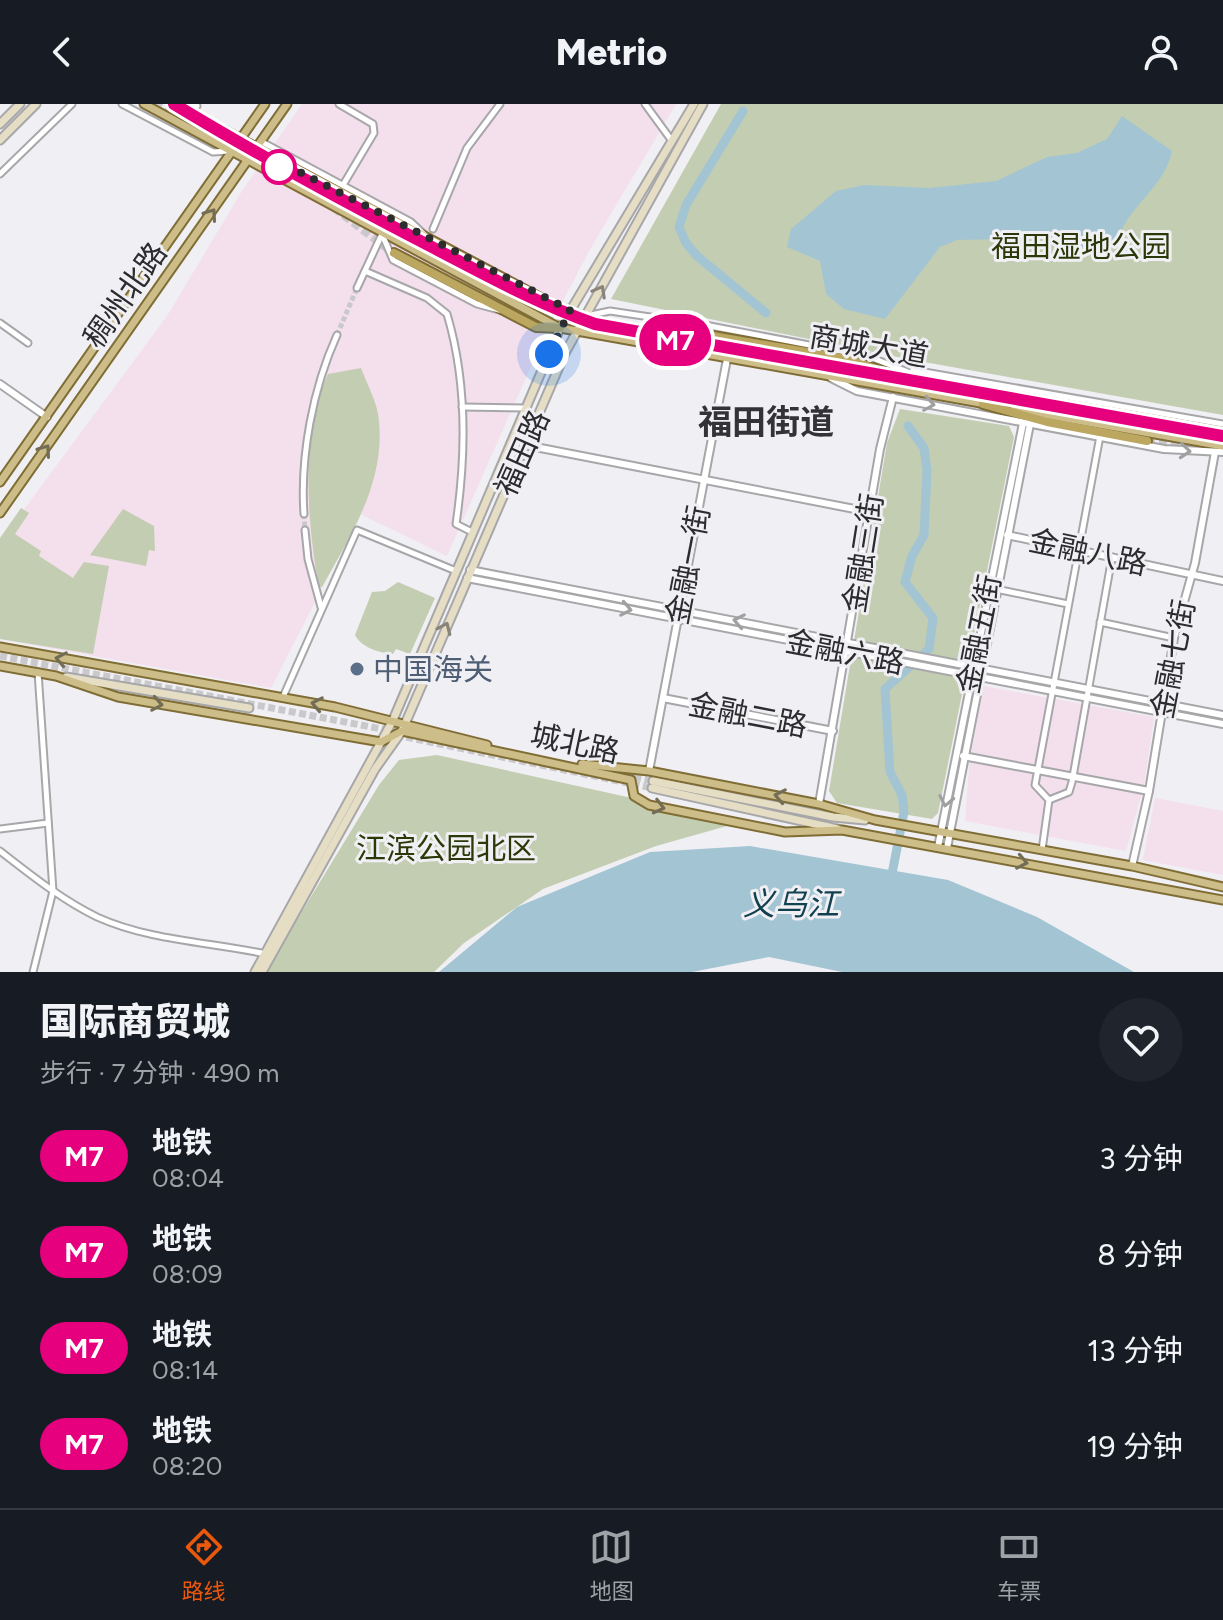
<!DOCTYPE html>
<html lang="zh">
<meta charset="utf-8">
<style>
body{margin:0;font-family:Figtree,"Noto Sans SC",sans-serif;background:#20242c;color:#f1f3f6;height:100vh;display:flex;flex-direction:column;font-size:30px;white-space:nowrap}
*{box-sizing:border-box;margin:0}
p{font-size:26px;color:#9ea1a6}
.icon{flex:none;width:44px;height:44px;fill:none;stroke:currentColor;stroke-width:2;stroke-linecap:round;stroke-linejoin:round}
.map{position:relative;height:868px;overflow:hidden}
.sheet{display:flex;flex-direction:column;background:#171b24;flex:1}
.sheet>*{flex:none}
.badge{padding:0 16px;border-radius:26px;font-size:28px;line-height:52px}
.you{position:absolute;width:40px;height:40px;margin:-20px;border:6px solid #fff;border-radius:50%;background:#1a73e8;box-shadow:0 0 0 12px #1a73e833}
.map>.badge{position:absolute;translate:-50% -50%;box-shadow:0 0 0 4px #fff}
.round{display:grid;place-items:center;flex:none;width:84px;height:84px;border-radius:42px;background:#20242c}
.summary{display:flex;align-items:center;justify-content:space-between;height:136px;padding:0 40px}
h1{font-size:38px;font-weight:800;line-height:60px}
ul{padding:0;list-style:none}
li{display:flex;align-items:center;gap:24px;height:96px;padding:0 40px}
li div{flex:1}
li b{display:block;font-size:30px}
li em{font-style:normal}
li .badge{min-width:88px;font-weight:700;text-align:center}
header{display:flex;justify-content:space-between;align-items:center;height:104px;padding:0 40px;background:#171b24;font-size:36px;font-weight:800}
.tab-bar{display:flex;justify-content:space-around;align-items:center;height:112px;border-top:2px solid #363941;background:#171b24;font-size:22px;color:#9ea1a6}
.tab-bar a{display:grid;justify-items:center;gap:4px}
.tab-bar .on{color:#ea580c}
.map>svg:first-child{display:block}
.commercial{fill:#f4dfed}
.green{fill:#c3cdb2}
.water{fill:#a3c5d3}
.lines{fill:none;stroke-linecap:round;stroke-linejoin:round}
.river{stroke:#a3c5d3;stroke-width:9}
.minor-tunnel{stroke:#c9c8cb;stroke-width:5;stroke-dasharray:5 2.5;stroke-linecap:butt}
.secondary-tunnel{stroke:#c9c8cb;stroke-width:7;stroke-dasharray:7 3.5;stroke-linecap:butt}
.trunk-tunnel{stroke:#c9c8cb;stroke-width:8;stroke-dasharray:8 4;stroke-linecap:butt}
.minor-casing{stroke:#a7a7aa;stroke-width:9}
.tertiary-casing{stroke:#a7a7aa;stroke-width:10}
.secondary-casing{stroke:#a7a7aa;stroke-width:11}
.primary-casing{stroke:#7f6d35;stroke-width:11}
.trunk-casing{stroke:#7f6d35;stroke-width:12}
.minor{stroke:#fff;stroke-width:5}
.tertiary{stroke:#fff;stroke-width:6}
.secondary{stroke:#e6dec4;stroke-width:7}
.primary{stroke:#cdbd88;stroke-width:7}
.trunk{stroke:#bca760;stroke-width:8}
.oneway{stroke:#746d56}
.oneway2{stroke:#898478}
.oneway3{stroke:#a0a0a0}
.line-casing{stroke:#fff;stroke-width:18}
.line{stroke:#e6007e;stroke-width:12}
.walk{stroke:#2c2b2d;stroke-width:8;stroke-dasharray:0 14.4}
.stop-dot{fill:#fff;stroke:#e6007e;stroke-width:4}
.service-dot{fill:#5c6f8a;stroke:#f0eff3;stroke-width:3}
.labels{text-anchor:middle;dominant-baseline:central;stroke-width:6;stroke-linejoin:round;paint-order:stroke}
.park-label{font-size:30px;fill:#2b3909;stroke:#f0eff3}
.street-label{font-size:30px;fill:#2c2b2d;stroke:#f0eff3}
.service-label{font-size:30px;fill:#4e5e75;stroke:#f0eff3;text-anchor:start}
.water-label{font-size:32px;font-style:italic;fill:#114151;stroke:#f0eff3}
.quarter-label{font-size:34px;font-weight:bold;fill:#333236;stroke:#f0eff3}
</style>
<header><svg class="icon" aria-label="back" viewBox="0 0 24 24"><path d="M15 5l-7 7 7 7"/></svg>Metrio<svg class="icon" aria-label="person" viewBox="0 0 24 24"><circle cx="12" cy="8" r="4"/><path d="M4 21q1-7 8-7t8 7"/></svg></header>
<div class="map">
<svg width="1223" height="868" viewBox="0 0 1223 868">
<rect width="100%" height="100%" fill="#f0eff3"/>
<g class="commercial">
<path d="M302,0H676L589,147L544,233L447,452L360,410L271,584L0,535V438L167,212L242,87Z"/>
<path d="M983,582L1154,613L1144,681L1126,747L965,717L969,664Z"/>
<path d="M1155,694L1223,707V771L1143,756Z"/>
</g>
<g class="green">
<path d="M721,0H1223V311L907,255L611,195Z"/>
<path d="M361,264C367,280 378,300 379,317C385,379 351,431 322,483L319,482C307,421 300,328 328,270Z"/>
<path d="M900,305L1009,322L1014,333L938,709L932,715L837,699L829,687L887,339Z"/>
<path d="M21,404L29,409L15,430L41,447L39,452L73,474L84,458L109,462L93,550L0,535V434Z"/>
<path d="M123,405L154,422L155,447L149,446L146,462L90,451Z"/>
<path d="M398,478L435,494L410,550L396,545L393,550C379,549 361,543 355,531L372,488L385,487Z"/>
<path d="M437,651L741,718L656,742L543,785L464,839L434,868H265L379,681L399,656Z"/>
</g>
<g class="water">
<path d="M1122,12L1172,47C1165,83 1129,101 1118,135L1104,144H1084L1048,134L957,136L940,143L885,215L844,205L826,190L820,157L787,143L791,125L836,87L864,81L929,84L996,77L1047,53L1077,49L1107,35Z"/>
<path d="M750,742L948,776L1037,813L1134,868H842L769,853L692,868H439L517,803L650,748Z"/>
</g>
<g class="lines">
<g class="river">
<path d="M743,7L686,101L679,123L686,139L697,152L766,209"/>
<path d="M891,775L904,708L902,691L890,668L885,585L929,545L933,514L905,478L912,452L924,431L927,367L924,344L908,322"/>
</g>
<g class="minor-tunnel">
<path d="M337,231L357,184"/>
<path d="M304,410L305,426"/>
</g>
<g class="secondary-tunnel">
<path d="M0,552L392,627"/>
<path d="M396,631L652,684"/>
<path d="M624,671L653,677"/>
</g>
<g class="trunk-tunnel">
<path d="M154,0L265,61"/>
<path d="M262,55L352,103"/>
<path d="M334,104L393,149"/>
<path d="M344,104L536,205L605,229"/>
<path d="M631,223L678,226"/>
<path d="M602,224L986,292"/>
<path d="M977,295L1023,303"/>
<path d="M1015,297L1132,317"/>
<path d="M1068,311L1180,331"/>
<path d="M1177,325L1223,334"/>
<path d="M1147,337L1222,344"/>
</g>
<defs>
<g id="minor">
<path d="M122,0L213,48L229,47"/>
<path d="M193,0L197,2"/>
<path d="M339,0L373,20L374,29L343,81"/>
<path d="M645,0L672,37"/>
<path d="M262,38L411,118L426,132"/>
<path d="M0,70L72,0"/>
<path d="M433,125L467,44L500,0"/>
<path d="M382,130L393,156L477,200L499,206"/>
<path d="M365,167L427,194L447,210C467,277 466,352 456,420L472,428"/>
<path d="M357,184L382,130"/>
<path d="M586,212L610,207L710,222L867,252L926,275"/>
<path d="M0,219L28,239"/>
<path d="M913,266L1223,320"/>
<path d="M462,303L525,304"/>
<path d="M304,410C300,352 313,284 337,231"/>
<path d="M305,426L308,455L321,503"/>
<path d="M996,485L1068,500"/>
<path d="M1100,518L1174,534"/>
<path d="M283,593L357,426L456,467"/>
<path d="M1049,696L1035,681L1100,332"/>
<path d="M0,725L48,719"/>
<path d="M1042,746L1049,696L1069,688L1072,678L1112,453"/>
<path d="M0,747C31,771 62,796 97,813C150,837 211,838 266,850"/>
<path d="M33,868L53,787L38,568"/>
</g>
<g id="tertiary">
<path d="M831,274L857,287L1164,345L1223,348"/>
<path d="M0,280L47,313"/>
<path d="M525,341L870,408"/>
<path d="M1007,431L1223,477"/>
<path d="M470,466L1223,611"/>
<path d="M467,474L1223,620"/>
<path d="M663,594L833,627"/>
<path d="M963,652L1149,687"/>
<path d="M649,667L727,255"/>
<path d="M819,700L880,345L893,293"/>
<path d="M938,743L1023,319"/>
<path d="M947,744L1030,320"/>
<path d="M1132,762L1149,687L1174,534L1195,459L1215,348"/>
</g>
<g id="secondary">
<path d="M0,20L20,0"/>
<path d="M0,36L36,0"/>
<path d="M66,573L249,604"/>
<path d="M653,677L833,713L865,716"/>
<path d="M652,684L838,725"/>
<path d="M255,868L393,616L560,224L694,0"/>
<path d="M262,868L375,665L402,627L565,249L703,0"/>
</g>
<g id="primary">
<path d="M144,0L560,224L986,300"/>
<path d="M175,0L551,199L603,220L874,267"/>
<path d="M890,270L1223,328"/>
<path d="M1014,305L1223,342"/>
<path d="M0,378L265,0"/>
<path d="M0,409L287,0"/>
<path d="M0,543L335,603L487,641"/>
<path d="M0,562L56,572L118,593L381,638L402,627L631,676L634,692L649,701L785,728L842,726L1223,796"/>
<path d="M582,660L649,667L726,682L819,700L875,716L1132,762L1223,783"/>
</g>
<g id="trunk">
<path d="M394,149L536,223L560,224"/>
<path d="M678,226L847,255L894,271"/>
<path d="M983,300L1047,318L1147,337"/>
</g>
</defs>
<use href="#minor" class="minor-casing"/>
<use href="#tertiary" class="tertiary-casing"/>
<use href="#secondary" class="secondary-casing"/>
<use href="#primary" class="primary-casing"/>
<use href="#trunk" class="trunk-casing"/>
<use href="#minor" class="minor"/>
<use href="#tertiary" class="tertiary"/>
<use href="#secondary" class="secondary"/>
<use href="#primary" class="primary"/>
<use href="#trunk" class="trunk"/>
</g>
<defs><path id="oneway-chevron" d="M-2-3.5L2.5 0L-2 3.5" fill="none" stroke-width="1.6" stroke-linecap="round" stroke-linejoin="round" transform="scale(2)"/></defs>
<g class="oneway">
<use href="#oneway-chevron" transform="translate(211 110) rotate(-55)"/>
<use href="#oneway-chevron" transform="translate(45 346) rotate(-55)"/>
<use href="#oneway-chevron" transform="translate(61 555) rotate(-169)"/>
<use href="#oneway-chevron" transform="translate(157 600) rotate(10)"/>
<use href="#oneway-chevron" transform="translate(317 600) rotate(-169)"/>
<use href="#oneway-chevron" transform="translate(780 692) rotate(-169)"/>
<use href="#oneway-chevron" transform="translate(659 703) rotate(14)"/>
<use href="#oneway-chevron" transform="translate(1022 758) rotate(11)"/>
</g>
<g class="oneway2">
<use href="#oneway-chevron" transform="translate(600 187) rotate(-61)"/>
<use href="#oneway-chevron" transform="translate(445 524) rotate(-66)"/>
</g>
<g class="oneway3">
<use href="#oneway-chevron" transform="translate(929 300) rotate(10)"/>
<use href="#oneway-chevron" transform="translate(1185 347) rotate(5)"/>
<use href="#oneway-chevron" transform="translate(626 505) rotate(11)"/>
<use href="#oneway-chevron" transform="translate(739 517) rotate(-169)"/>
<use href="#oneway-chevron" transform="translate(946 697) rotate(102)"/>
</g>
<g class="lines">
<defs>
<path id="line" d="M174,0C258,51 343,97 430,142C484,170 538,200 595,220L1223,332"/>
</defs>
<use href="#line" class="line-casing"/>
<use href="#line" class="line"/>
<path class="walk" d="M279,63L280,58L570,206L549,250"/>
</g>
<circle class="stop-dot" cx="279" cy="63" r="16"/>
<circle class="service-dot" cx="357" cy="565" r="8"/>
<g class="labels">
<g class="park-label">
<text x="1081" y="142">福田湿地公园</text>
<text x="446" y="744">江滨公园北区</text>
</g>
<g class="street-label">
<text transform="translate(125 191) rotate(-55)">稠州北路</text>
<text transform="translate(869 242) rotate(10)">商城大道</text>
<text transform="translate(522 349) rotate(-66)">福田路</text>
<text transform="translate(1088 448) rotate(12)">金融八路</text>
<text transform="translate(863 449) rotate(-81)">金融三街</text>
<text transform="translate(688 461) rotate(-79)">金融一街</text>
<text transform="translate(979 530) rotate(-79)">金融五街</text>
<text transform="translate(845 548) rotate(11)">金融六路</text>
<text transform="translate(1173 555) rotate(-79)">金融七街</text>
<text transform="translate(748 611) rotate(11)">金融二路</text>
<text transform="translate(575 639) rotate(12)">城北路</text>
</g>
<g class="service-label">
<text x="373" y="565">中国海关</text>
</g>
<g class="water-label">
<text x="791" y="800">义乌江</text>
</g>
<g class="quarter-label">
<text x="766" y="318">福田街道</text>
</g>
</g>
</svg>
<div class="you" style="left:549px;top:250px"></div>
<b class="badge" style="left:675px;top:236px;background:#e6007e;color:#fff">M7</b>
</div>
<section class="sheet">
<div class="summary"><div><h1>国际商贸城</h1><p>步行 · 7 分钟 · 490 m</p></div><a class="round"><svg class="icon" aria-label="heart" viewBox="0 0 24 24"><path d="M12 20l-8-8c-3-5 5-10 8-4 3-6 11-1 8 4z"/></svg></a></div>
<ul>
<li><span class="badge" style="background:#e6007e;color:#fff">M7</span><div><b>地铁</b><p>08:04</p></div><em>3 分钟</em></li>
<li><span class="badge" style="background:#e6007e;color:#fff">M7</span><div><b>地铁</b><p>08:09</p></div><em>8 分钟</em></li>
<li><span class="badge" style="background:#e6007e;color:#fff">M7</span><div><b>地铁</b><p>08:14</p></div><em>13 分钟</em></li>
<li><span class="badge" style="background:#e6007e;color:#fff">M7</span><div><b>地铁</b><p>08:20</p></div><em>19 分钟</em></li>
</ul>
</section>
<nav class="tab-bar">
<a class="on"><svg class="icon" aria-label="directions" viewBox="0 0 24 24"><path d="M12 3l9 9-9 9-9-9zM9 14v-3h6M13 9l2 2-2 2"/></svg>路线</a>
<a><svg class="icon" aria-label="map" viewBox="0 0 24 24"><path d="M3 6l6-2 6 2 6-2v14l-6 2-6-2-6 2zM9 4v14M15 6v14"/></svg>地图</a>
<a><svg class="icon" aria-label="tickets" viewBox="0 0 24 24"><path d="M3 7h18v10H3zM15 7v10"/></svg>车票</a>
</nav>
